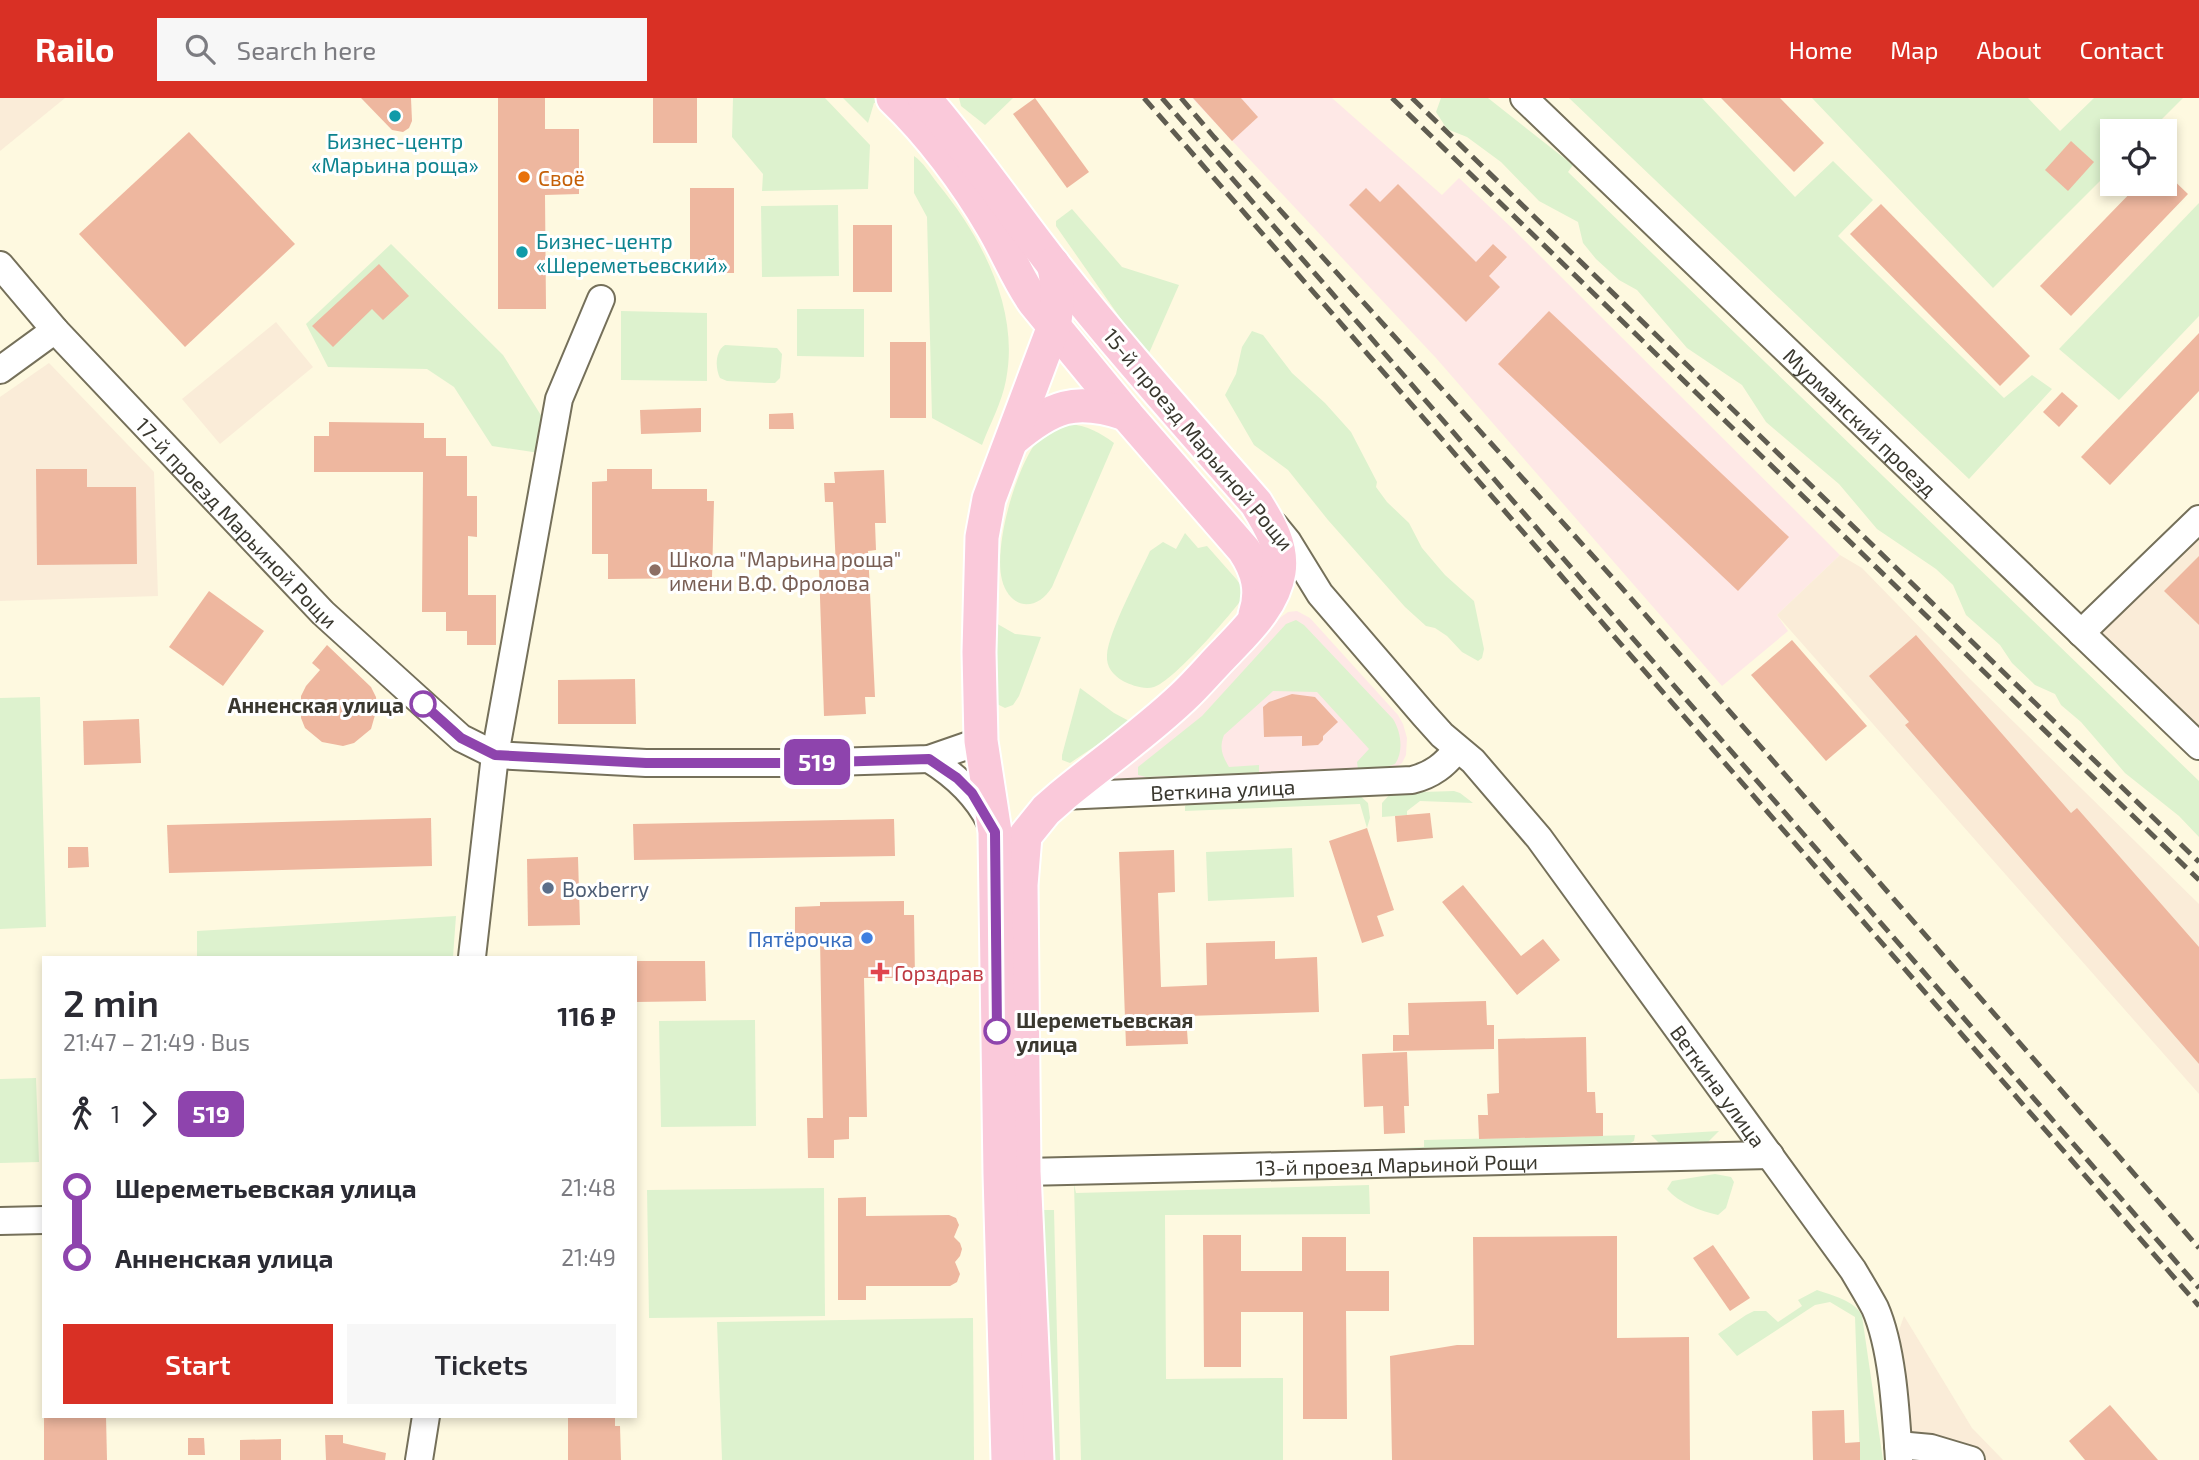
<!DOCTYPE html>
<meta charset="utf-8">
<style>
body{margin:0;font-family:"Exo 2",sans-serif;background:#f7f7f7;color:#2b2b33;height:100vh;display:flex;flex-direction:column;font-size:26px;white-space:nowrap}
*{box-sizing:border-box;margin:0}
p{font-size:23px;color:#7c7c81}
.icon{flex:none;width:38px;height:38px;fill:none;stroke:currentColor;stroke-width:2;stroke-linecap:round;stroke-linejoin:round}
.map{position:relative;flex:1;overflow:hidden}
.side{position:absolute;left:42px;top:858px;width:595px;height:462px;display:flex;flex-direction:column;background:#fff;border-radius:0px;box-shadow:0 4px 10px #0003}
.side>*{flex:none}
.badge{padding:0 14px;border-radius:10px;font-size:24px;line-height:46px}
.controls{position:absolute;left:2100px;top:21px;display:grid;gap:14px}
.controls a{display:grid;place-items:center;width:77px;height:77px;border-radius:0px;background:#fff;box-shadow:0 4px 10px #0003;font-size:35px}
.map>.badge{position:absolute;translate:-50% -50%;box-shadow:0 0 0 4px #fff}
.legs{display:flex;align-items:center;gap:10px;height:77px;padding:0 21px;font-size:23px}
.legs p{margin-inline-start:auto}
.headline{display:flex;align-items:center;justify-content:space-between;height:119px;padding:0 21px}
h1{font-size:38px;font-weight:600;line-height:52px}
.cta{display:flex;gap:14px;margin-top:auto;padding:14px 21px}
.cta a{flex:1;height:80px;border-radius:0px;background:#d93025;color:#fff;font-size:28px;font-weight:600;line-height:80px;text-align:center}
.cta a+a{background:#f7f7f7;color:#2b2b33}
ul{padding:0 21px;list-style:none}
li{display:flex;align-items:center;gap:24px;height:70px;font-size:26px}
li i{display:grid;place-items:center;width:10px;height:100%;margin:0 9px;background:currentColor}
li i::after{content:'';width:18px;height:18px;margin:-9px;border:5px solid;border-radius:50%;background:#fff}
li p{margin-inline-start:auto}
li:first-child i{background:linear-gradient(#0000 50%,currentColor 0)}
li:last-child i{background:linear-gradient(currentColor 50%,#0000 0)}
header{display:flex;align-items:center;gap:42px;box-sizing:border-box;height:98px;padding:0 35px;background:#d93025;color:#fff}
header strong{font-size:33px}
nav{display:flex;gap:38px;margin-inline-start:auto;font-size:24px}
.search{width:490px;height:63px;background:#f7f7f7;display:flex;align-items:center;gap:18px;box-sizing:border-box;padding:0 24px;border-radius:0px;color:#7c7c81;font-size:26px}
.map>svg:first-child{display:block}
.commercial{fill:#fee8e6}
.industrial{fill:#faecd8}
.green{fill:#ddf2ce}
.building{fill:#eeb79f}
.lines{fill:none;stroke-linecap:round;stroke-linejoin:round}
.minor-casing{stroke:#75705a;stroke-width:30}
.major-casing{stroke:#fff;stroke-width:37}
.minor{stroke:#fff;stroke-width:26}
.major{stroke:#fac9da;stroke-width:33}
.rail{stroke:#5f5c50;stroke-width:5;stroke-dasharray:14 7;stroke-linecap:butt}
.line-1-casing{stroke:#fff;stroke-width:16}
.line-1{stroke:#8e44ad;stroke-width:10}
.culture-dot{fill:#0f9aa8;stroke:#fff;stroke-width:2.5}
.food-dot{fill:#e8710a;stroke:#fff;stroke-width:2.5}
.education-dot{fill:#8d6e63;stroke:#fff;stroke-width:2.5}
.stop-1-dot{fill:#fff;stroke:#8e44ad;stroke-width:3.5}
.service-dot{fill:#5c6f8a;stroke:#fff;stroke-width:2.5}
.shop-dot{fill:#3f7fe0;stroke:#fff;stroke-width:2.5}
.health-dot{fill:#e0444e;stroke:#fff;stroke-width:2.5}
.labels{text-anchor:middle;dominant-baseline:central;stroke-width:6;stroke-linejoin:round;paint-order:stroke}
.culture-label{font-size:21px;fill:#0d838f;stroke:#fff}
.food-label{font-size:21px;fill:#c56008;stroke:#fff;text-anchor:start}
.street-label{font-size:21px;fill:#3a382f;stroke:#fff}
.education-label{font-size:21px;fill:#785e54;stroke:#fff;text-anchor:start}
.stop-label{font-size:21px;font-weight:bold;fill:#3a382f;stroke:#fff;text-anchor:end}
.service-label{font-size:21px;fill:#4e5e75;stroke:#fff;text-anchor:start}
.shop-label{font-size:21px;fill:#366cbe;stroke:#fff;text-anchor:end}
.health-label{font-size:21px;fill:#be3a42;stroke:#fff;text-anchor:start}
</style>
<header>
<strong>Railo</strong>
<div class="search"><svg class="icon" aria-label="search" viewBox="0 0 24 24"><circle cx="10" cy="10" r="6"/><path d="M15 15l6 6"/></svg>Search here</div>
<nav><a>Home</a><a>Map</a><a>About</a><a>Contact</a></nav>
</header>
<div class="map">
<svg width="2199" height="1362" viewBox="0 0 2199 1362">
<rect width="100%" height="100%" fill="#fef9e0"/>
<g class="commercial">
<path d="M1192,0H1332L1442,97L1459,80L1512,130L1840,457L1777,517L1788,533L1722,588L1436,260Z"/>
<path d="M1297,513L1310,520L1398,617L1403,626L1407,640L1406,657L1402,665L1391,672L1116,683L1113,680V675L1196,611L1281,519L1288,514Z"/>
</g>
<g class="industrial">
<path d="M0,0H65L0,53Z"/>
<path d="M276,224L313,269L220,346L182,301Z"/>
<path d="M49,265L154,374L158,498L0,503V299Z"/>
<path d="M2199,434V632L2097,534Z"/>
<path d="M1840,457L1862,470L1969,580L2199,806V996L1777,517Z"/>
<path d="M1904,1218L1972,1330L2003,1362H1913L1897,1238Z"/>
</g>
<g class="green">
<path d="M733,0H825L870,47L868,91L762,93L763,76L732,39Z"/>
<path d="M843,0H875L878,4L874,5L868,25Z"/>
<path d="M959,0H1013L985,27L961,8Z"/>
<path d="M1441,0H1488L1573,67L1568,74L2199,683V739L2179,718L2125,675L2081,624L2061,607L2055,596L2035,587L2012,565L2000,547L1966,517L1953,487L1936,471L1877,431L1839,386L1766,324L1742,287L1687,250L1637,192L1619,182L1596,161L1583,145L1578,124L1539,103L1501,64L1467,39L1447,31L1436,14Z"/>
<path d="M1569,0H1702L1795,99L1833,63L1873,102L1838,138L2004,300L2032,277L2052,291L1969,381Z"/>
<path d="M1812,0H2028L2060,33L2094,0H2183L2150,33H2112V71L1993,190Z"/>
<path d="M914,58C923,64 931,77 938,86C981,138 1020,211 1006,282C1002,304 990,326 982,347L932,320L927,119L914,95Z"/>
<path d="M2199,105V218L2119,302L2059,251Z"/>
<path d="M838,107L839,178L762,179L761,108Z"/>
<path d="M1072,111L1122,169L1179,187L1149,255L1130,234L1056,128V123Z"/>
<path d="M391,146L503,257L549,330L546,356L492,348L454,289L427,271L328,269L306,226Z"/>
<path d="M797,211H864V259L797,258Z"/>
<path d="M621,213L707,215V283L621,282Z"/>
<path d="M1252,233L1263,237L1292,275L1325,305L1351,334L1377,384L1376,389L1387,404L1409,425L1422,450L1445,477L1474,503L1484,551L1482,560L1478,563L1462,554L1447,538L1435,530L1426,528L1405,509L1328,422L1288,372L1254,347L1225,297L1236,276L1242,249Z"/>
<path d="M725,247L777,250L782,256L780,280L775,285H770L727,283L720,280C715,270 715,253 725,247Z"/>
<path d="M1070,326C1088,328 1099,334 1114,345L1052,489C1037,514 1010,512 1002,482C993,448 1017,364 1041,338C1049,330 1059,328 1070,326Z"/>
<path d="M1185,435L1198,450L1207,448L1237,482L1241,488V502C1228,520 1173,583 1154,589C1144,592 1131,587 1123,583C1113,577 1106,569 1107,557C1108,535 1139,477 1150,453L1163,444L1176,451Z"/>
<path d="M1296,522L1304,527L1393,621C1401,634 1404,653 1395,666L1384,670L1358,671L1357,664L1369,651L1317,594L1273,593L1224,637C1219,650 1222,657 1229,669L1259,667V675L1146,679L1138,677V669L1202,618L1286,526Z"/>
<path d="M994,524L1015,536L1041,539L1019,598L1013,607L1005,610L997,606L994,597Z"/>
<path d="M1080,590L1114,615L1131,624L1070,665L1062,662V657Z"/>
<path d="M40,599L46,829L0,831V600Z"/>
<path d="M1454,693L1460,695L1473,705L1420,703L1407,713V717L1382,719V705L1391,695Z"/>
<path d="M1358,696L1368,705L1370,720L1367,730L1360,706L1185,713V708L1191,703Z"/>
<path d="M1292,750L1294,799L1208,803L1206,754Z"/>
<path d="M456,818L453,859H197V833Z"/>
<path d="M755,922L756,1028L661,1029L659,923Z"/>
<path d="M36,980L39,1064L0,1065V981Z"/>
<path d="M1719,1033L1707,1045L1696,1046L1666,1047L1660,1046L1651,1037Z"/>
<path d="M1635,1037L1634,1043L1627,1047L1386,1053L1384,1051L1424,1049V1042Z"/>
<path d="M1715,1076L1731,1079L1734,1084L1726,1110L1718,1117C1700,1113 1679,1105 1667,1091L1672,1083Z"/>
<path d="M1074,1086L1076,1095L1369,1087L1370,1116L1165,1117L1166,1281L1283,1280V1362H1081Z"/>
<path d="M824,1090L825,1218L649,1220L647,1092Z"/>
<path d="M1043,1112H1054L1060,1362H1048Z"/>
<path d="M1817,1192C1831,1197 1856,1203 1862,1218L1883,1362H1860L1855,1219L1830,1204L1815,1207L1737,1258L1718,1236L1746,1217L1754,1213H1766L1778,1224L1802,1208L1798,1202Z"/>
<path d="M973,1220L974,1362H722L717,1224Z"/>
</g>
<g class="building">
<path d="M361,0H411L412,23L409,30L403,34L392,32Z"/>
<path d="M498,0H545V31H579V96L545,97L546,211H498Z"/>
<rect x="653" y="0" width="44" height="45"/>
<path d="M1035,0L1089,74L1067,90L1013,16Z"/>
<path d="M1193,0H1241L1258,19L1232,43Z"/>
<path d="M1721,0H1780L1824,45L1794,74Z"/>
<path d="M189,34L295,146L185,249L79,136Z"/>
<path d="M2071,43L2094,64L2068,93L2045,72Z"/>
<path d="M2165,74L2188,96L2071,218L2040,188L2139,86H2165Z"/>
<path d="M1398,86L1476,164L1493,146L1507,159L1489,178L1500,189L1466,224L1349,107L1366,90L1380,104Z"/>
<rect x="690" y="90" width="44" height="85"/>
<path d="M1881,106L2030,258L2000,288L1850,136Z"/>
<rect x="853" y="127" width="39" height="67"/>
<path d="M379,166L409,198L383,222L372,211L333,249L312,228Z"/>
<path d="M1549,213L1789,439L1738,493L1498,266Z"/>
<path d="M2199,235V293L2110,387L2081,359Z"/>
<rect x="890" y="244" width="36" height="76"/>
<path d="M2062,294L2078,308L2059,329L2043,314Z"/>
<path d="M701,310V334L641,336L640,312Z"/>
<path d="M793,315L794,331H769V316Z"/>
<path d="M329,324L424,325V340H446V358H467V398H477V439L468,438V497H496V547H467V533H446V514H422L423,374H314V338H329Z"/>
<path d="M36,371H87V389H136L137,466L37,467Z"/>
<path d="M607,371H652V391H707V403H714L712,480L608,481V456H592V384L607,383Z"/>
<path d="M884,372L886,425H875L876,452L868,453L875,599H865L866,616L824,618L819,470H836L833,404H825L824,385H835L834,374Z"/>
<path d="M2199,458V527L2164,493Z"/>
<path d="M209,493L264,533L223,588L169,549Z"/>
<path d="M1916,537L2071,715L2077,710L2199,849V966L1905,627L1909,624L1869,578Z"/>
<path d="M1792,542L1867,628L1826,663L1751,577Z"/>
<path d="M327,547L371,589L376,599L377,610L371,631L354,645L343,648L322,644L305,630L301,620V598L306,588L320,572L312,565Z"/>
<path d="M635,581L636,626H558V582Z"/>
<path d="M1292,596L1315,599L1338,624L1323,638V642L1318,647L1302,648V638L1264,639L1263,609L1269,604Z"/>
<path d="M139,621L141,665L84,667L83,623Z"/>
<path d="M1430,715L1433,740L1397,744L1395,718Z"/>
<path d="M431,720L432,768L169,775L167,727Z"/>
<path d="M894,721L895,758L634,762L633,726Z"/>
<path d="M1367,730L1394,812L1377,818L1384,838L1362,845L1329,743Z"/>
<path d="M68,749H88L89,769L68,770Z"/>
<path d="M1174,752L1175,794L1158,795L1161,889L1207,887L1206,845L1275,843V861L1317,859L1319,914L1186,918L1188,946L1126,948L1119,754Z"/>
<path d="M578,759L580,827L528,828L527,761Z"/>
<path d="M1463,787L1521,858L1543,841L1560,862L1517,897L1442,804Z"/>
<path d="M904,803V817H914L915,880H864L867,1019H849V1041L834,1042V1060H808L807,1020H823L820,839L795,840V809L820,808V804Z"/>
<path d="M635,863H705L706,903L635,904Z"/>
<path d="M1486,903L1487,927H1494V951L1393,953V937H1409L1408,905Z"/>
<path d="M1586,939L1587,994H1595L1596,1015H1603V1038L1479,1041L1478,1017H1488L1487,996L1499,995L1498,941Z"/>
<path d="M1407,954L1409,1008H1404L1405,1035L1384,1036L1383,1008L1364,1009L1362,956Z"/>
<path d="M866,1099V1118L949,1117L956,1120L959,1127L954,1139L960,1145L962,1151L960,1158L955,1164L960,1176L957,1184L950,1188H866V1202H838V1100Z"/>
<path d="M1203,1137H1241V1173H1302V1139H1346V1173H1389V1213H1346L1347,1321H1303V1214H1241V1269H1204Z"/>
<path d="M1617,1138V1240L1689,1239L1690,1362H1392L1390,1258L1457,1247H1474L1473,1139Z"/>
<path d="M1713,1147L1750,1200L1730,1213L1693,1160Z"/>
<path d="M2110,1307L2158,1362H2085L2069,1343Z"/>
<path d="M1844,1312L1845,1345L1860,1344V1362H1813L1812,1313Z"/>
<path d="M44,1318H106L107,1362H44Z"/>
<path d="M568,1318H615V1328H620L621,1362H568Z"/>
<path d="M325,1337H343V1345L386,1355L385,1362H326Z"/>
<path d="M188,1340H204L205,1357H188Z"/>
<path d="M281,1341V1362H240V1342Z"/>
</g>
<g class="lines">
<defs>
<g id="minor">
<path id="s1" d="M1524,0L2199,648"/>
<path id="s2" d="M0,167L55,232L323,515L461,640L495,657L646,665H799L929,661L981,643"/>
<path d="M0,272L55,232"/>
<path id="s3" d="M1275,428L1288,444L1320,496L1424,617L1442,637L1473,663L1539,740L1853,1172C1860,1184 1868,1197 1875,1210C1893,1251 1896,1317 1899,1362"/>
<path d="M2081,535L2199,421"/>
<path d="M929,661C955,677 976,696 990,724"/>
<path id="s4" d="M1062,698L1412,682C1432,677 1445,667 1457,651"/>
<path d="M472,859L495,657L559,301L601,201"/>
<path id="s5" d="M1024,1074L1770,1057"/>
<path d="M0,1123L44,1122"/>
<path d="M1898,1347L1931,1350L1971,1362"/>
<path d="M419,1362L426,1318"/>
</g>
<g id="major">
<path d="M893,0C930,35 967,85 992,128C1007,153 1017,180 1034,204L1126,316L1244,452C1258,473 1263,493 1255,517"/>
<path d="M924,0C971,54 1011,113 1055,169C1119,250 1188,327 1256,405C1269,426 1283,448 1279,474C1274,506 1248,531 1227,553C1212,568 1198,585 1183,599C1145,635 1102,665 1062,698L1046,712L1025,738L1021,787L1024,1074L1037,1362"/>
<path d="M1012,342C1052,308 1075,299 1126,316"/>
<path d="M1008,1362L1000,1076L995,734L981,643L979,554L982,439L989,401L1054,228C1058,206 1059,188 1053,166"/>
</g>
</defs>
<use href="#minor" class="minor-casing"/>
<use href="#major" class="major-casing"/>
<use href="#minor" class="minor"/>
<use href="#major" class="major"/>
<g class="rail">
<path d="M1144,0L2199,1208"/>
<path d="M1162,0L2199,1190"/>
<path d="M1181,0L1214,39L1621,489L2199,1150"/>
<path d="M1392,0L2199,782"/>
<path d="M1412,0L2199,764"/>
</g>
</g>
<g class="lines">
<defs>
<path id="line-1" d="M423,606L461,640L495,657L646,665H799L929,661L957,680L972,695L995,734L997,933"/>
</defs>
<use href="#line-1" class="line-1-casing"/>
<use href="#line-1" class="line-1"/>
</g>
<g class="culture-dot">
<circle cx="395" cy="18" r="7"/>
<circle cx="522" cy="154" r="7"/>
</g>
<circle class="food-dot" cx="524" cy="79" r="7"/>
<circle class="education-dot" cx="655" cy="472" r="7"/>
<g class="stop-1-dot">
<circle cx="423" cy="606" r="12"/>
<circle cx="997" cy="933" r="12"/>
</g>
<circle class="service-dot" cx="548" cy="790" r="7"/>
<circle class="shop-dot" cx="867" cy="840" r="7"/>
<path class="health-dot" d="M876.5 863.5h7v7h7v7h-7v7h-7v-7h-7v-7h7z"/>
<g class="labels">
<g class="culture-label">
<text x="395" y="42">Бизнес-центр<tspan x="395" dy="24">«Марьина роща»</tspan></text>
<text x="536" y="142" text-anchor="start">Бизнес-центр<tspan x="536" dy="24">«Шереметьевский»</tspan></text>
</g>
<g class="food-label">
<text x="538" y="79">Своё</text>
</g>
<g class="street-label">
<text stroke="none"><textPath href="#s1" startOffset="467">Мурманский проезд</textPath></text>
<text transform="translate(1199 341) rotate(50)">15-й проезд Марьиной Рощи</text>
<text stroke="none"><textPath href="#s2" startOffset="350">17-й проезд Марьиной Рощи</textPath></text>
<text stroke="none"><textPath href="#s4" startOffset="161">Веткина улица</textPath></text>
<text stroke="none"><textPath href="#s3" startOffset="716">Веткина улица</textPath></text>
<text stroke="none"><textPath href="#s5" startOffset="373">13-й проезд Марьиной Рощи</textPath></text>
</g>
<g class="education-label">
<text x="669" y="460">Школа "Марьина роща"<tspan x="669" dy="24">имени В.Ф. Фролова</tspan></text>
</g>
<g class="stop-label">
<text x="404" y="606">Анненская улица</text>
<text x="1016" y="921" text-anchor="start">Шереметьевская<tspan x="1016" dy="24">улица</tspan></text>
</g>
<g class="service-label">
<text x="562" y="790">Boxberry</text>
</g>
<g class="shop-label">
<text x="853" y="840">Пятёрочка</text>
</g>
<g class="health-label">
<text x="894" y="874">Горздрав</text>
</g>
</g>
</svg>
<div class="controls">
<a><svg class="icon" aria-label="locate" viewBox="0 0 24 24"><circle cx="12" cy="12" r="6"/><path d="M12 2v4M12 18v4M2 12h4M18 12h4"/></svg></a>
</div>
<b class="badge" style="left:817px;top:664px;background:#8e44ad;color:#fff">519</b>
<section class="side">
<div class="headline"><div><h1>2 min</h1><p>21:47 – 21:49 · Bus</p></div><b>116 ₽</b></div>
<div class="legs"><svg class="icon" aria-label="walk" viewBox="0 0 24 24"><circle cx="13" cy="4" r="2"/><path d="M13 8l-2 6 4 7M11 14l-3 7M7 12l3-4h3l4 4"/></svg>1<svg class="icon" aria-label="forward" viewBox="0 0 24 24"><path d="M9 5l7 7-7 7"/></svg><b class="badge" style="background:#8e44ad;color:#fff">519</b></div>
<ul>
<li><i style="color:#8e44ad"></i><b>Шереметьевская улица</b><p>21:48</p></li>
<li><i style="color:#8e44ad"></i><b>Анненская улица</b><p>21:49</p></li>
</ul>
<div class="cta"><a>Start</a><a>Tickets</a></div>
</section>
</div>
